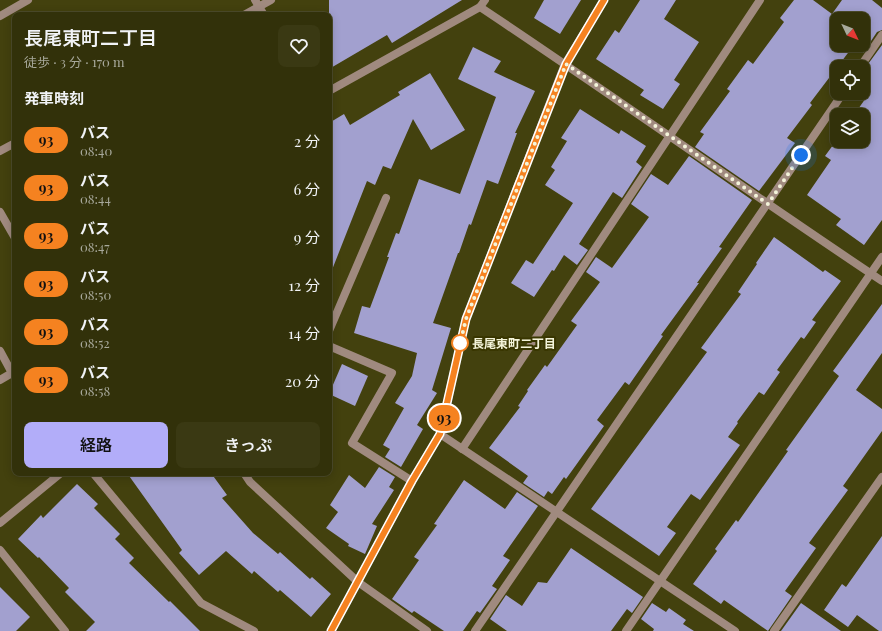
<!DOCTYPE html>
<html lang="ja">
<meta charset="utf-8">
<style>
body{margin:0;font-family:"Playfair Display","Noto Sans JP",serif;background:#3a3913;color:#f1f3f6;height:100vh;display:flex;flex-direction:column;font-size:15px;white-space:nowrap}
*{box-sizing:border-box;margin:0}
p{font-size:13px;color:#a8a99c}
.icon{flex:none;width:22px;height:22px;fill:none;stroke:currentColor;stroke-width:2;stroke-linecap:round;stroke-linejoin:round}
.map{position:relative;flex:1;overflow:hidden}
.drawer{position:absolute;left:12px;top:12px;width:320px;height:464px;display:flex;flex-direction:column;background:#32310a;border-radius:8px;box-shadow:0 2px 10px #0003,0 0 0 1px #4d4c2b}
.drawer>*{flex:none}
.badge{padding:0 8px;border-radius:13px;font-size:14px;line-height:26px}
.needle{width:26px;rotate:133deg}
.tools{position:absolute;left:830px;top:12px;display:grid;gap:8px}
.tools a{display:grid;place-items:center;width:40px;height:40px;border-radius:8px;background:#32310a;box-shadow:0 2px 10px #0003,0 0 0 1px #4d4c2b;font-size:20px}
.you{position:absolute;width:20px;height:20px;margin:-10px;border:3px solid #fff;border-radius:50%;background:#1a73e8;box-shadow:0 0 0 6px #1a73e833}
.map>.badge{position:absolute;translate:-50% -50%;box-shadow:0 0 0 2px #fff}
h2{padding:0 12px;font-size:15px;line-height:36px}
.round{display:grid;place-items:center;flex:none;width:42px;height:42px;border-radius:8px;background:#3a3913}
.head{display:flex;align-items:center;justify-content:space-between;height:68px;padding:0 12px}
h1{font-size:19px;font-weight:600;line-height:30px}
.cta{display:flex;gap:8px;margin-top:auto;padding:8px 12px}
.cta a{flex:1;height:46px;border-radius:8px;background:#b2adf9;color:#111;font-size:16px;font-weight:600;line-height:46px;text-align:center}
.cta a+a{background:#3a3913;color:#f1f3f6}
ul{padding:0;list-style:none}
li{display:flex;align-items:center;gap:12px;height:48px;padding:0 12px}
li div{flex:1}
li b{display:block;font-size:15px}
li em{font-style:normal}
li .badge{min-width:44px;font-weight:700;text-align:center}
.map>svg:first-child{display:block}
.building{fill:#a2a0cf}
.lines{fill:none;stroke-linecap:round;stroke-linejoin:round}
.minor{stroke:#a08a7f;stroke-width:8}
.tertiary{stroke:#a08a7f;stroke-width:8}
.line-casing{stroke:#fff;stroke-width:9}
.line{stroke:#f58220;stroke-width:6}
.walk{stroke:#f4f4da;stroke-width:4;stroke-dasharray:0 7.2}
.stop-dot{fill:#fff;stroke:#f58220;stroke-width:2}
.labels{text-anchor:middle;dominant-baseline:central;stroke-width:4;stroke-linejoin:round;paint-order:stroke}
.stop-label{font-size:12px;font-weight:bold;fill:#f4f4da;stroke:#393601;text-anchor:start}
</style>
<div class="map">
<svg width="882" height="631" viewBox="0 0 882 631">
<rect width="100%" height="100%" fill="#43410e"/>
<g class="building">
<path d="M329,0H462L392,43L387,35L329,69Z"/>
<path d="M544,0H581L560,34L534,18Z"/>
<path d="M640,0H676L664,19L699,42L674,80L680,84L663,109L640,95L644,90L596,59L615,30L619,33Z"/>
<path d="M794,0H813L832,14L842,0H872L882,8V30L877,32L863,53V19H837V45H854L810,103L812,105L787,138L795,143L759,191L695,147L704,134L700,132L730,91L727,89L748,60L753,64L784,22L780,18Z"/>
<path d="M882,45V220L864,245L836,225L841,219L807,195L831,160L825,156L836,141H863V115H854L870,92L863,87V71Z"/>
<path d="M473,47L501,61L494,72L535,91L515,133H517L498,184L487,180L471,225L469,224L459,253H458L433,323L451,328L432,390L437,393L417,425L423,429L401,467L385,457L390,449L383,445L404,408L395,403L412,376L417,353L354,333L362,306L370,308L389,257H387L396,233L399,234L419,179L460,194L496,97L458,79Z"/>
<path d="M430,73L465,130L431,150L413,119L391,169L383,166L375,185L367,181L330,275H329V123L344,114L350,125L400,95L398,92Z"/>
<path d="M580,109L619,134L621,130L646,146L636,162L642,167L622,198L613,192L579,244L588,250L577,265L564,255L554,271L552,270L534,297L511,283L526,260L533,264L573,203L545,185L555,170L551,167L567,141L561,138Z"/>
<path d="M689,156L752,200L719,247L722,248L697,283H699L661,335L663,336L629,385L625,382L597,420L604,426L566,479L564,477L552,494L548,491L544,497L523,483L528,476L489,448L520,407L518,406L528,391L527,390L545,365L547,367L577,325L571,321L600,282L586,272L596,257L612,268L649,217L631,204L651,174L668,185Z"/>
<path d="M774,237L823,272L825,270L841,281L812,320L816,322L804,339L801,337L777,370L780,372L764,395L759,392L737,422L738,423L728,437L740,445L700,500L691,494L667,527L676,533L659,556L591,509L707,352L701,348L741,294L738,292L757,264L756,263Z"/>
<path d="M882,304V353L856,390L882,409V431L843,486L848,490L809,543L816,548L785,591L792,596L768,631L724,600L721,604L693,584L717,551L715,549L736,520L738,522L788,451L786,450L839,376L833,371Z"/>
<path d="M342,364L368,376L355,406L329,394Z"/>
<path d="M379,467L395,477L389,487L394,490L372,524L377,526L365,554L348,546L349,544L326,528L338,512L330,505L349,475L365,488Z"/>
<path d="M127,473H211L227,495L222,498L253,533L278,554L280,552L310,579L312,577L331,594L311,617L280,590L278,592L254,571L252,574L226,551L199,575L179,553L182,550Z"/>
<path d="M464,480L505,509L517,492L538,506L503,556L510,560L492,586L497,589L480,613L477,611L463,631H444L414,611L412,613L392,599L419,560L414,557L437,525L434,524Z"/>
<path d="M77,484L98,504L94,508L120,534L115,539L134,558L129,563L169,602L170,601L200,631H86L95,622L65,592L69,588L39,557L38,558L18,539L41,515L43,518Z"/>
<path d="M882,536V631H879L857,615L848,627L824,610L842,584L846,587Z"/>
<path d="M571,548L643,597L632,613L627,609L611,631H507L490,619L506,595L522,606L538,582L547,583Z"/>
<path d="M0,587L30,617L16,631H0Z"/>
<path d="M652,603L666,612L669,608L686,620L683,624L694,631H653L654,629L641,619Z"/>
<path d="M801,603L841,631H781Z"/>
</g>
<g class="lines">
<g class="minor">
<path d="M255,0L264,15"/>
<path d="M480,7C615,97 747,191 882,281"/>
<path d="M244,15L271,0"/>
<path d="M0,16L28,0"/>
<path d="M860,67L882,35"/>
<path d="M329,91L480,7L485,0"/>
<path d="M0,151L15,143"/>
<path d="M0,212L15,238"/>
<path d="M329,331L386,198"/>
<path d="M329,346L392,373L352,443L412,481"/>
<path d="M0,351L12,373L0,380"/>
<path d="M440,434L735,631"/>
<path d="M462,449L760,0"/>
<path d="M93,473L201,603L254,631"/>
<path d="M244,473L250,482L358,582L427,631"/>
<path d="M0,523L61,473"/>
<path d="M0,550L65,631"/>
<path d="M475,631L843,93"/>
<path d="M626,631L882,257"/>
<path d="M774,631L882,477"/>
</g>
<path class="tertiary" d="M331,631L412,481L440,434L466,319L565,64L604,0"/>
</g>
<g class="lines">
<defs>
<path id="line" d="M331,631L412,481L440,434L466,319L566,64L604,0"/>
</defs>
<use href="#line" class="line-casing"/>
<use href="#line" class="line"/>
<path class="walk" d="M460,343L459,348L466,319L566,64L768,204L801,155"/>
</g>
<circle class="stop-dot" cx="460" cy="343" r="8"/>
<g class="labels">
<g class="stop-label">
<text x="472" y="343">長尾東町二丁目</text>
</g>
</g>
</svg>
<div class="tools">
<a><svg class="needle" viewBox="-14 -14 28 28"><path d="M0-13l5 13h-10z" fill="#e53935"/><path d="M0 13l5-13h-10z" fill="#a8a99c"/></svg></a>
<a><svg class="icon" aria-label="locate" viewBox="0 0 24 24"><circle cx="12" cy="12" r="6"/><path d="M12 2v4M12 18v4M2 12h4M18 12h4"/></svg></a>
<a><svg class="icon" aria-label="layers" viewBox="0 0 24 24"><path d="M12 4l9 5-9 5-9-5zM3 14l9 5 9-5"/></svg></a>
</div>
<div class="you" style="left:801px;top:155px"></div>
<b class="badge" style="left:444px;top:418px;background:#f58220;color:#111">93</b>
<section class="drawer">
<div class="head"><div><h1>長尾東町二丁目</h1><p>徒歩 · 3 分 · 170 m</p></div><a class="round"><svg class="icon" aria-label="heart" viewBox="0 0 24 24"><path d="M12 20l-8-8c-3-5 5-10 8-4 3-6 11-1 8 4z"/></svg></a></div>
<h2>発車時刻</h2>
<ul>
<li><span class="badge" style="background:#f58220;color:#111">93</span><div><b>バス</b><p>08:40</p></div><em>2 分</em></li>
<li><span class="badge" style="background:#f58220;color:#111">93</span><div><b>バス</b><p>08:44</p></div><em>6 分</em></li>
<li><span class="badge" style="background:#f58220;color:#111">93</span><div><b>バス</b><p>08:47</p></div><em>9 分</em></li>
<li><span class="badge" style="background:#f58220;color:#111">93</span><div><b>バス</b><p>08:50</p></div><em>12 分</em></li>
<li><span class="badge" style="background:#f58220;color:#111">93</span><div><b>バス</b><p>08:52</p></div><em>14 分</em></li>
<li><span class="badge" style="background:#f58220;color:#111">93</span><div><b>バス</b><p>08:58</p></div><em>20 分</em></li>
</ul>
<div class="cta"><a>経路</a><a>きっぷ</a></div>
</section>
</div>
